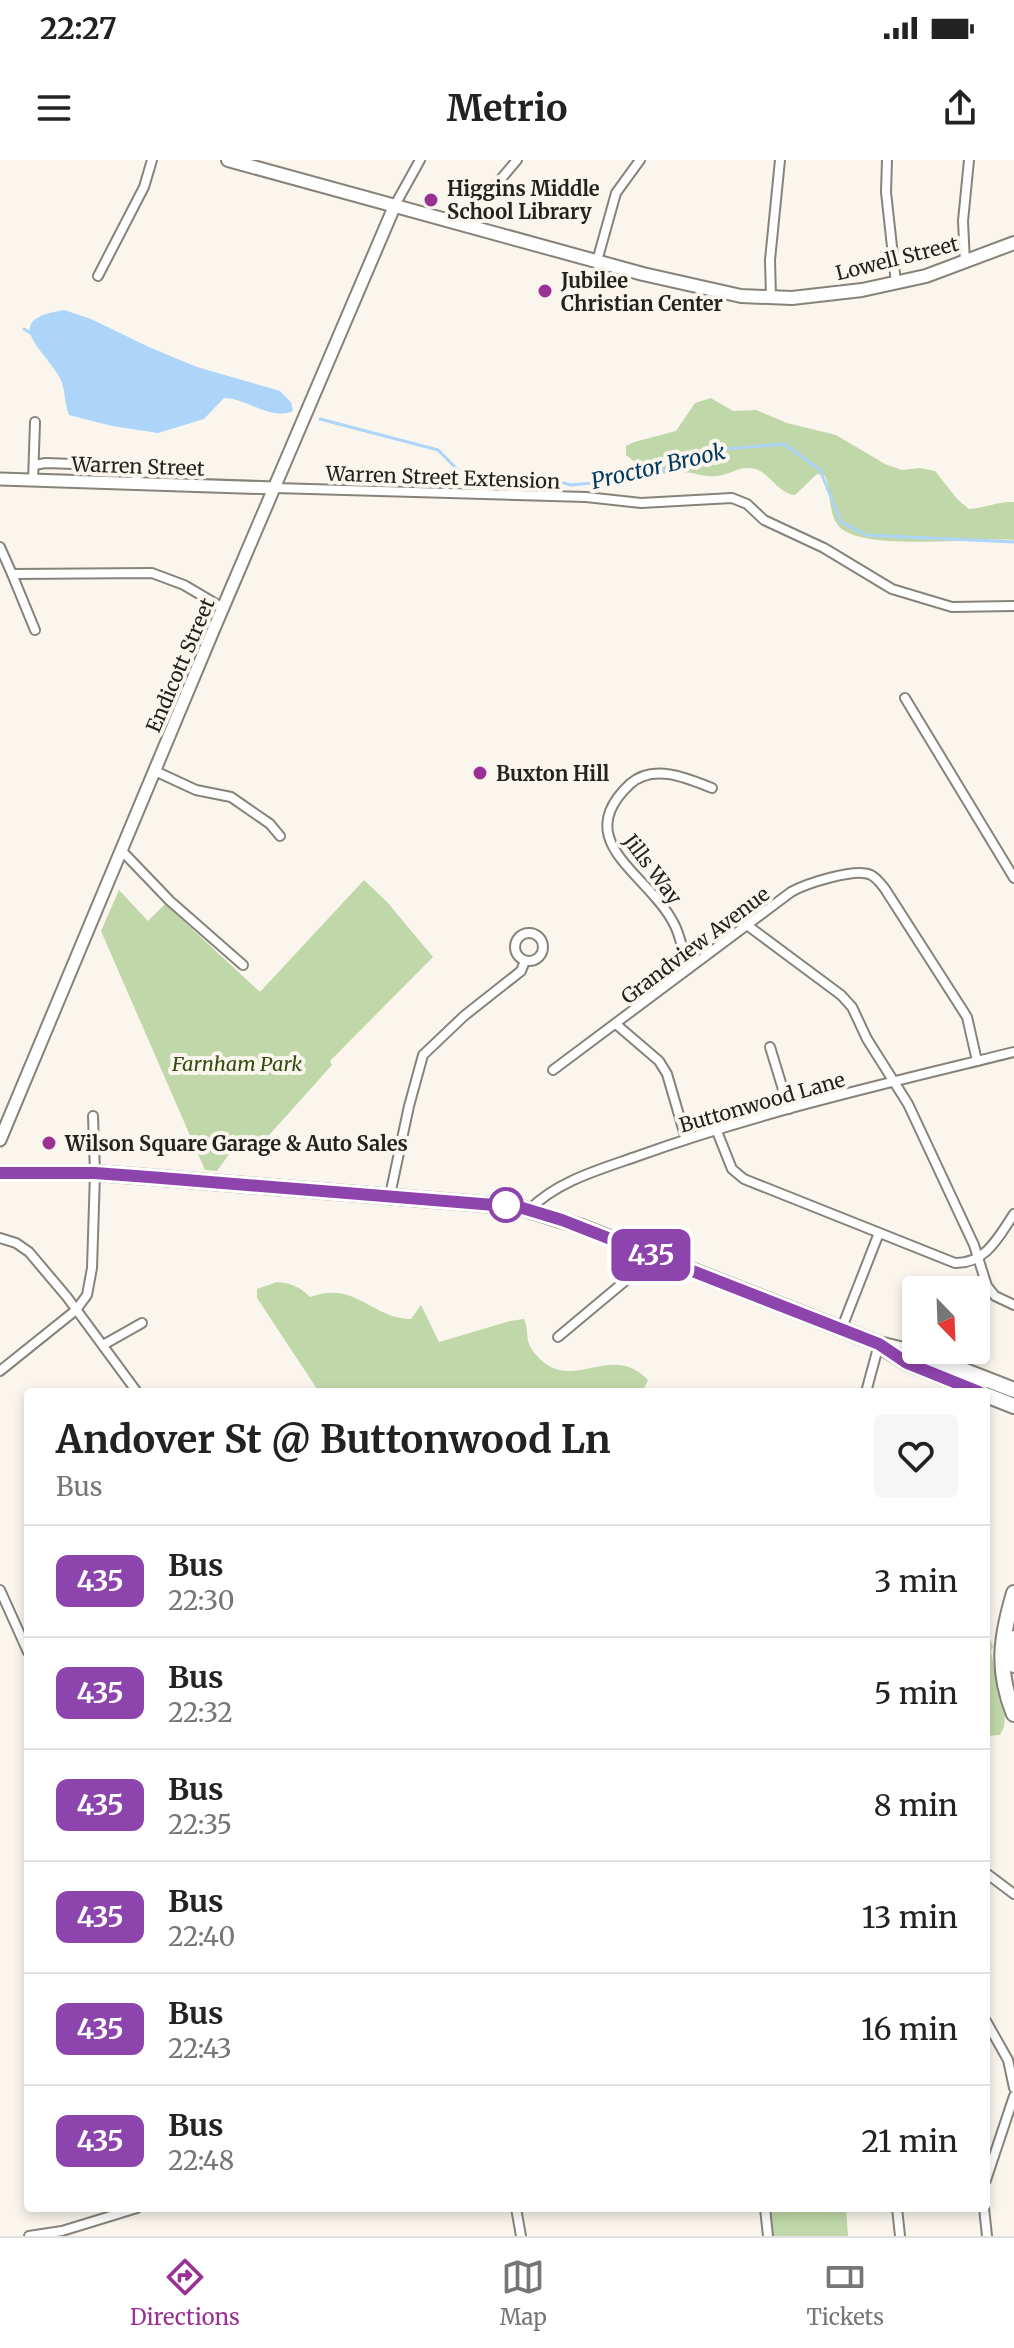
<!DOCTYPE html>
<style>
body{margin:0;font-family:Merriweather,serif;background:#f6f6f6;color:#222;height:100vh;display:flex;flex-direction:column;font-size:30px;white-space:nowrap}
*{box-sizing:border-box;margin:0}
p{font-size:26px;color:#767676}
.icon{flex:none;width:44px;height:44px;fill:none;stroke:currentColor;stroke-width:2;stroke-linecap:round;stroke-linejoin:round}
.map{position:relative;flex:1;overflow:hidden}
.side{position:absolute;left:24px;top:1228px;width:966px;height:824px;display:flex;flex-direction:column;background:#fff;border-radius:8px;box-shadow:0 4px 12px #0003}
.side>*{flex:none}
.badge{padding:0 16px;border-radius:12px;font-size:28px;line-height:52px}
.needle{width:52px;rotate:157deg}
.fabs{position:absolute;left:902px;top:1116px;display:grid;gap:16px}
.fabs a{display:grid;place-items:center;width:88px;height:88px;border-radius:8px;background:#fff;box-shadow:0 4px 12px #0003;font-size:40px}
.map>.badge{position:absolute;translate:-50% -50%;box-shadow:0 0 0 4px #fff}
.round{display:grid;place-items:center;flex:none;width:84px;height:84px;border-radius:8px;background:#f6f6f6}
.headline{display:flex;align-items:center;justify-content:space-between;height:136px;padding:0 32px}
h1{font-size:38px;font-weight:700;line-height:60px}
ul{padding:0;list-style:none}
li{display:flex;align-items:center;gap:24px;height:112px;padding:0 32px;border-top:2px solid #e0e0e0}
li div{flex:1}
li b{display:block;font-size:30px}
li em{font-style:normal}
li .badge{min-width:88px;font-weight:700;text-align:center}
.status{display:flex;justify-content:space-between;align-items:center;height:56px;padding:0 40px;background:#fff;direction:ltr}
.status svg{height:22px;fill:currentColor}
header{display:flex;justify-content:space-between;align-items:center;height:104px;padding:0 32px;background:#fff;font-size:36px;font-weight:700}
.tab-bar{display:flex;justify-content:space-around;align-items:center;height:112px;border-top:2px solid #e0e0e0;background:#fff;font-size:22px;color:#767676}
.tab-bar a{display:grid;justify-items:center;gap:4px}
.tab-bar .active{color:#9a3093}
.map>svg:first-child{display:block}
.green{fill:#c0d8a9}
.water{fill:#add4f9}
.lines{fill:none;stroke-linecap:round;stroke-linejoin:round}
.stream{stroke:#add4f9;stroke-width:3}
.street-casing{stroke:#87837b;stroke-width:12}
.secondary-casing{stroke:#87837b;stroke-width:15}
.primary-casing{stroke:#87837b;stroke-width:16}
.highway-casing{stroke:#87837b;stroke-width:18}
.street{stroke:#fff;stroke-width:8}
.secondary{stroke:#fff;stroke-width:11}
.primary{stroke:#fff;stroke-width:12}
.highway{stroke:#fff;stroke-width:14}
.line-casing{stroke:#fff;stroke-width:18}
.line{stroke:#8e44ad;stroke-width:12}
.poi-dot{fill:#9a3093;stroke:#faf6ed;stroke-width:3}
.stop-dot{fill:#fff;stroke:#8e44ad;stroke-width:4}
.labels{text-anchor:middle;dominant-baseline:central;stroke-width:8;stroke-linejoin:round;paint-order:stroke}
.poi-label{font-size:20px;font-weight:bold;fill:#24221f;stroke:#faf6ed;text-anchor:start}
.street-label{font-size:20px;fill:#24221f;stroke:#faf6ed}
.park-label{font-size:20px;font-style:italic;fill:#324b0e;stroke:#faf6ed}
.water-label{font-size:22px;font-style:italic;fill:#003a63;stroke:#faf6ed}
</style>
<div class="status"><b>22:27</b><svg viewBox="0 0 49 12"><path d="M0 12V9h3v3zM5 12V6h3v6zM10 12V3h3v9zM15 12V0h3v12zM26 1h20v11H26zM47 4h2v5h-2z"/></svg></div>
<header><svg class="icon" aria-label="menu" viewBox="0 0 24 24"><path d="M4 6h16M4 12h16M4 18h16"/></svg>Metrio<svg class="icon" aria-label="share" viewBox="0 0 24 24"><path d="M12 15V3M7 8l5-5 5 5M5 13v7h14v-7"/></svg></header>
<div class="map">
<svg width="1014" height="2076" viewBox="0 0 1014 2076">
<rect width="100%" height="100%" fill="#faf6ed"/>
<g class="green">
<path d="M711,238L733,251L756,250L787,263L836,275L885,304L902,310L920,308L935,311L958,340L969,349C985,348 998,341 1014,342V380C978,376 857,394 837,364C828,351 831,330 825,316L817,314L795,335C777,334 768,307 748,308C737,308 728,315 718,316C704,318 692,311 680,312C665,312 650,319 637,309L636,303L626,295V286L634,282L676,271L695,243Z"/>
<path d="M364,720L388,743L433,797L330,901L332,905L262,983L240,979L217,1011L205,1010L101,771L119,730L148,761L165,744L260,832Z"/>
<path d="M277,1122C291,1123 300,1127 310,1137C355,1120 371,1158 411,1159L421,1145L439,1182L510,1161L524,1159C529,1169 525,1178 531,1188C567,1242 609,1178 648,1220L642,1232H319L257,1138V1129Z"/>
<path d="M986,1479H990L993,1486L991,1492L1005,1554L1004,1567L1000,1575L986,1576Z"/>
<path d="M768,2048H846L848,2076H772Z"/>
</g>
<path class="water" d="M64,150L91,159L151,188L197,207L280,231L291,242L293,251C271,261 246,238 224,238L204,259L158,273L112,266L69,255C64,243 66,230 60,218C42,187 0,160 64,150Z"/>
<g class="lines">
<g class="stream">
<path d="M24,169L32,174"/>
<path d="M320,259L438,290L463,315L530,314L571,325L613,321L697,302L711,290L784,284L820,310L841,362L866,375L1014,382"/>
</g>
<defs>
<g id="street">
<path d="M887,0L886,32L896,123"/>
<path d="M395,45L420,0"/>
<path d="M463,64L517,0"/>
<path d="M597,101L616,33L640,0"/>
<path d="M965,103L963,61L969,0"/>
<path d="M98,116L144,27L152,0"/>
<path d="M771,138L770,100L780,0"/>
<path d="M34,305L46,303L131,306L136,312L137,324"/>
<path d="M33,321L35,262"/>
<path d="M275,328L586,337L641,343L732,338L747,344L764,360L824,388L892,429L952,447L1014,446"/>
<path d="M0,387L12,414L152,413L184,425L223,448"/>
<path d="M12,414L35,470"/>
<path d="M905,538L1014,718"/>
<path d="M155,611L196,630L231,637L270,664L280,676"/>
<path d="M122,691L170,741L243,805"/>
<path d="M747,765L841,835L852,847L867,879L908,944L974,1085L987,1126L995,1136L1014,1145"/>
<circle cx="529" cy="787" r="14"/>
<path d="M688,809C683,794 681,775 673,762C647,713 569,681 630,624C653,603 687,618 712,628"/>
<path d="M617,865L659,901L667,914L686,979"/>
<path d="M770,887L789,949"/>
<path d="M553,910L791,732C805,724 856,707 871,715C877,718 881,724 885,729L967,857L977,901"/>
<path d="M716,969L732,1009L744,1019L955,1103C986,1104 999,1076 1014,1054"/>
<path d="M390,1035L409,946L423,895L464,856L521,811L525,801"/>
<path d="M529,1050C557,1021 601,1009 638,996C760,952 888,923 1014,892"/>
<path d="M0,1078L16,1083L29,1092L67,1137L137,1232"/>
<path d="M841,1170L879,1073"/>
<path d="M558,1177L655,1096"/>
<path d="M103,1185L142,1163"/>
<path d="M0,1211L76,1150L87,1135L92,1108L95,1013L93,956"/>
<path d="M866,1232L879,1184"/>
<path d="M0,1430L28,1492"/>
<path d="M986,1713L1014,1734"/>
<path d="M986,1861L1008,1900L1014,1928"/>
<path d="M986,2020L1014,1936"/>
<path d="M516,2048L521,2076"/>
<path d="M765,2048L768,2076"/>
<path d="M897,2048L900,2076"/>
<path d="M984,2048L987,2076"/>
<path d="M29,2076L62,2071L137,2048"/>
</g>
<g id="secondary">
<path d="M0,319L275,328"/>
<path d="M0,980L213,471L395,45"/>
</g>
<path id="primary" d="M228,0L643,114L741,136L792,138L862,130L926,116L1014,83"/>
<g id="highway">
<path d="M0,1013H95L149,1017L519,1047L579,1066L879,1184L924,1195L1014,1230"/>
<path d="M882,1187L907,1203L980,1232"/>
<path d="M986,1235L1014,1246"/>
<path d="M1014,1433C1001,1477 996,1510 1014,1554"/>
<path d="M1014,1478V1505"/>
</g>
</defs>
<use href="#street" class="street-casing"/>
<use href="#secondary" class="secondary-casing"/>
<use href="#primary" class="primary-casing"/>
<use href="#highway" class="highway-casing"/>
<use href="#street" class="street"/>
<use href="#secondary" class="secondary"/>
<use href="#primary" class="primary"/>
<use href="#highway" class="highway"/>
</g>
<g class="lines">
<defs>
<path id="line" d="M0,1013H95L149,1017L519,1047L562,1060L879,1184L907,1203L979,1232"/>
</defs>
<use href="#line" class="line-casing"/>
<use href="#line" class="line"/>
</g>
<g class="poi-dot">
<circle cx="431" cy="40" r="8"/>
<circle cx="545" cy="131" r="8"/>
<circle cx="480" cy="613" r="8"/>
<circle cx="49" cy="983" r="8"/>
</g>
<circle class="stop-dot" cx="506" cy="1045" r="16"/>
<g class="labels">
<g class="poi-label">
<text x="447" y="28">Higgins Middle<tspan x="447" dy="23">School Library</tspan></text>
<text x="561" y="120">Jubilee<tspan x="561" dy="23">Christian Center</tspan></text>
<text x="496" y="613">Buxton Hill</text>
<text x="65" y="983">Wilson Square Garage &amp; Auto Sales</text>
</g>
<g class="street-label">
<text transform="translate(897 98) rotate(-14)">Lowell Street</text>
<text transform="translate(138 306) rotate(2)">Warren Street</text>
<text transform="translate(443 317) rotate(2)">Warren Street Extension</text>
<text transform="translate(180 505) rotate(-67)">Endicott Street</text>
<text transform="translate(653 709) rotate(53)">Jills Way</text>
<text transform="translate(695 785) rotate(-37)">Grandview Avenue</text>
<text transform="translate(762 942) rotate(-16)">Buttonwood Lane</text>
</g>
<g class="park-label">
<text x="237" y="903">Farnham Park</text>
</g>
<g class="water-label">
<text transform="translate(658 306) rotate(-13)">Proctor Brook</text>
</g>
</g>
</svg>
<div class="fabs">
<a><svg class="needle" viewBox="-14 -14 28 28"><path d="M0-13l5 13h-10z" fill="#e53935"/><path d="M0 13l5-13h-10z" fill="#767676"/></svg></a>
</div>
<b class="badge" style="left:651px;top:1095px;background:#8e44ad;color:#fff">435</b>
<section class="side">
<div class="headline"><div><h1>Andover St @ Buttonwood Ln</h1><p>Bus</p></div><a class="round"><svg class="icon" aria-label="heart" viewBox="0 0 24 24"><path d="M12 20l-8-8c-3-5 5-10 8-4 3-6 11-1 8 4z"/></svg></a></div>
<ul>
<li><span class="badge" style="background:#8e44ad;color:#fff">435</span><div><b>Bus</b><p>22:30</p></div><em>3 min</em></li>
<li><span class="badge" style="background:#8e44ad;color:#fff">435</span><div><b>Bus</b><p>22:32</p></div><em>5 min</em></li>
<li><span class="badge" style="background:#8e44ad;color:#fff">435</span><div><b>Bus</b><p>22:35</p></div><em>8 min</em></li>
<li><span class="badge" style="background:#8e44ad;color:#fff">435</span><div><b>Bus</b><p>22:40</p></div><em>13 min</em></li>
<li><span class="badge" style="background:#8e44ad;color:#fff">435</span><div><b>Bus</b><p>22:43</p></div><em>16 min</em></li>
<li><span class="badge" style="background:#8e44ad;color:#fff">435</span><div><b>Bus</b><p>22:48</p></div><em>21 min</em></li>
</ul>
</section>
</div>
<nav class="tab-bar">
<a class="active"><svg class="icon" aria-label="directions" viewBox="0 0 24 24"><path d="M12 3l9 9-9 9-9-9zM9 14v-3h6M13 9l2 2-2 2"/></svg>Directions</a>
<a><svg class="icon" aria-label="map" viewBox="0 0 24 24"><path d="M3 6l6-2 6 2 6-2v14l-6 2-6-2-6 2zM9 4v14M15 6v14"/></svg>Map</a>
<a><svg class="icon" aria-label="tickets" viewBox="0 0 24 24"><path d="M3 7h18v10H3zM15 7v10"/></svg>Tickets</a>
</nav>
